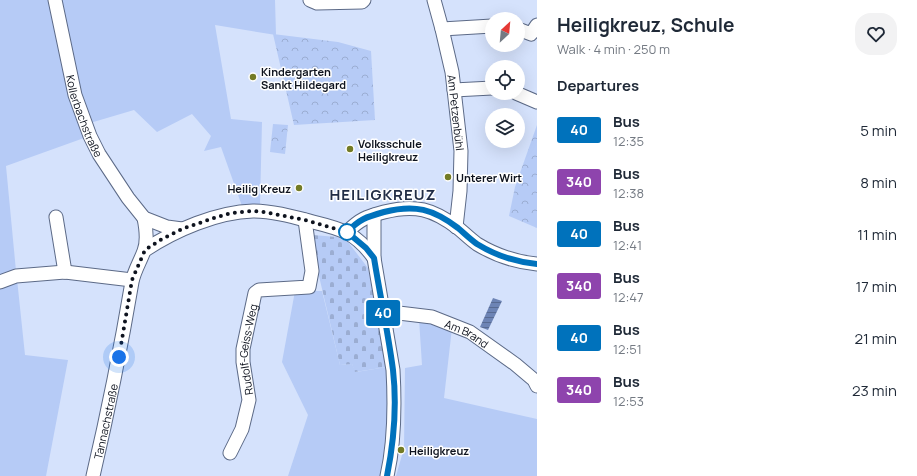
<!DOCTYPE html>
<meta charset="utf-8">
<style>
body{margin:0;font-family:Manrope,sans-serif;background:#f2f2f3;color:#1f2937;height:100vh;display:flex;flex-direction:column;font-size:15px;white-space:nowrap}
*{box-sizing:border-box;margin:0}
p{font-size:13px;color:#747a83}
.icon{flex:none;width:22px;height:22px;fill:none;stroke:currentColor;stroke-width:2;stroke-linecap:round;stroke-linejoin:round}
.map{position:relative;flex:1;overflow:hidden}
.side{display:flex;flex-direction:column;background:#fff;width:380px}
.side>*{flex:none}
.badge{padding:0 8px;border-radius:3px;font-size:14px;line-height:26px}
.needle{width:26px;rotate:26deg}
.controls{position:absolute;left:485px;top:12px;display:grid;gap:8px}
.controls a{display:grid;place-items:center;width:40px;height:40px;border-radius:50%;background:#fff;box-shadow:0 4px 16px #0002;font-size:20px}
.you{position:absolute;width:20px;height:20px;margin:-10px;border:3px solid #fff;border-radius:50%;background:#1a73e8;box-shadow:0 0 0 6px #1a73e833}
.map>.badge{position:absolute;translate:-50% -50%;box-shadow:0 0 0 2px #fff}
h2{padding:0 20px;font-size:15px;line-height:36px}
.round{display:grid;place-items:center;flex:none;width:42px;height:42px;border-radius:16px;background:#f2f2f3}
.head{display:flex;align-items:center;justify-content:space-between;height:68px;padding:0 20px}
h1{font-size:19px;font-weight:700;line-height:30px}
ul{padding:0;list-style:none}
li{display:flex;align-items:center;gap:12px;height:52px;padding:0 20px}
li div{flex:1}
li b{display:block;font-size:15px}
li em{font-style:normal}
li .badge{min-width:44px;font-weight:700;text-align:center}
main{display:flex;flex:1;min-height:0}
.map>svg:first-child{display:block}
.green{fill:#b6cbf6}
.forest{fill:url(#forest-crowns)}
.cemetery{fill:url(#cemetery-stones)}
.water{fill:url(#water-rules)}
.lines{fill:none;stroke-linecap:round;stroke-linejoin:round}
.minor-casing{stroke:#5c6a87;stroke-width:15}
.minor{stroke:#fff;stroke-width:13}
.line-casing{stroke:#fff;stroke-width:9}
.line{stroke:#0072bc;stroke-width:6}
.walk{stroke:#0e131e;stroke-width:4;stroke-dasharray:0 7.2}
.poi-dot{fill:#737b26;stroke:#fff;stroke-width:1.5}
.stop-dot{fill:#fff;stroke:#0072bc;stroke-width:2}
.labels{text-anchor:middle;dominant-baseline:central;stroke-width:3;stroke-linejoin:round;paint-order:stroke}
.poi-label{font-size:11px;font-weight:bold;fill:#0e131e;stroke:#fff;text-anchor:start}
.street-label{font-size:11px;fill:#0e131e;stroke:#fff}
.district-label{font-size:15px;font-weight:bold;letter-spacing:1px;fill:#202c45;stroke:#fff}
</style>
<main>
<div class="map">
<svg width="537" height="476" viewBox="0 0 537 476">
<defs>
<pattern id="forest-crowns" width="20" height="18" patternUnits="userSpaceOnUse"><rect width="20" height="18" fill="#b6cbf6"/><path d="M2 6a3 3 0 1 1 6 0M12 15a3 3 0 1 1 6 0" fill="none" stroke="#9badd2"/></pattern>
<pattern id="cemetery-stones" width="16" height="16" patternUnits="userSpaceOnUse"><rect width="16" height="16" fill="#b6cbf6"/><path d="M2 7V4a2 2 0 0 1 4 0v3zM10 15v-3a2 2 0 0 1 4 0v3z" fill="#9badd2"/></pattern>
<pattern id="water-rules" width="6" height="5" patternUnits="userSpaceOnUse"><rect width="6" height="5" fill="#6d84b5"/><path d="M0 2.5h6" fill="none" stroke="#586b93"/></pattern>
</defs>
<rect width="100%" height="100%" fill="#d5e2fc"/>
<g class="green">
<path d="M0,0H51L84,138L6,166L16,271L0,278Z"/>
<path d="M59,0H275L276,35L215,25L231,119L262,122L260,205L242,206L221,147L204,151L211,136L192,114L157,132L134,110L90,123L79,92Z"/>
<path d="M17,279L25,355L68,360L46,476H0V284Z"/>
<path d="M295,291H322L340,365L352,364L356,372L387,367L388,370V436L381,476H288L308,415L282,362Z"/>
<path d="M419,319L452,328L444,398L537,419V476H396L404,448L405,368L422,365Z"/>
</g>
<g class="forest">
<path d="M273,34L338,42L371,51L375,120L294,125Z"/>
<path d="M273,124L288,125L285,154L270,152Z"/>
<path d="M537,125V228L509,216L515,187Z"/>
</g>
<path class="cemetery" d="M313,235L337,237L348,242L368,268L387,367L355,372L352,364L340,365L318,272Z"/>
<path class="water" d="M493,298L502,301L488,330L480,327Z"/>
<g class="lines">
<defs>
<g id="minor">
<path id="s1" d="M55,0L75,95L90,136L99,154L128,198L144,218L167,227L182,229"/>
<path d="M310,0L317,3L362,2L364,0"/>
<path id="s2" d="M434,0L442,29L452,72L461,151L460,191L456,227"/>
<path d="M442,29L492,26"/>
<path d="M518,29L531,34L537,25"/>
<path d="M454,90L492,88"/>
<path d="M516,93L537,102"/>
<path d="M374,215V258L393,370C395,406 395,441 387,476"/>
<path d="M56,217L65,272"/>
<path d="M347,232C360,219 366,217 384,212C415,204 433,209 458,228C464,233 470,239 477,244C495,255 515,262 537,264"/>
<path d="M145,250C175,230 217,212 253,211C273,211 294,217 313,222C342,229 356,233 374,258"/>
<path d="M0,282L16,276L65,272L132,280"/>
<path id="s3" d="M382,311L432,317L470,332L515,364L534,380L537,386"/>
<path id="s4" d="M230,453L242,429L249,400L243,362V349L255,293L259,290L309,287L312,271L305,220"/>
<path id="s5" d="M93,476C108,412 121,347 132,282C134,271 140,262 144,251C148,241 146,228 144,218"/>
</g>
</defs>
<use href="#minor" class="minor-casing"/>
<use href="#minor" class="minor"/>
</g>
<g class="lines">
<defs>
<path id="line" d="M387,476C394,441 397,405 393,370C388,332 380,295 374,258L366,248L347,232C360,219 366,217 384,212C415,204 433,209 458,228C464,233 470,239 477,244C495,255 515,262 537,264"/>
</defs>
<use href="#line" class="line-casing"/>
<use href="#line" class="line"/>
<path class="walk" d="M119,357L132,280L145,250L162,239L182,229L214,218L231,213L252,211L264,212L305,220L347,232"/>
</g>
<g class="poi-dot">
<circle cx="253" cy="77" r="4"/>
<circle cx="350" cy="149" r="4"/>
<circle cx="448" cy="177" r="4"/>
<circle cx="299" cy="188" r="4"/>
<circle cx="401" cy="450" r="4"/>
</g>
<circle class="stop-dot" cx="347" cy="232" r="8"/>
<g class="labels">
<g class="poi-label">
<text x="261" y="71">Kindergarten<tspan x="261" dy="13">Sankt Hildegard</tspan></text>
<text x="358" y="143">Volksschule<tspan x="358" dy="13">Heiligkreuz</tspan></text>
<text x="456" y="177">Unterer Wirt</text>
<text x="291" y="188" text-anchor="end">Heilig Kreuz</text>
<text x="409" y="450">Heiligkreuz</text>
</g>
<g class="street-label">
<text stroke="none"><textPath href="#s2" startOffset="115">Am Petzenbühl</textPath></text>
<text stroke="none"><textPath href="#s1" startOffset="120">Kollerbachstraße</textPath></text>
<text stroke="none"><textPath href="#s3" startOffset="89">Am Brand</textPath></text>
<text stroke="none"><textPath href="#s4" startOffset="108">Rudolf-Geiss-Weg</textPath></text>
<text stroke="none"><textPath href="#s5" startOffset="56">Tannachstraße</textPath></text>
</g>
<g class="district-label">
<text x="383" y="194">HEILIGKREUZ</text>
</g>
</g>
</svg>
<div class="controls">
<a><svg class="needle" viewBox="-14 -14 28 28"><path d="M0-13l5 13h-10z" fill="#e53935"/><path d="M0 13l5-13h-10z" fill="#747a83"/></svg></a>
<a><svg class="icon" aria-label="locate" viewBox="0 0 24 24"><circle cx="12" cy="12" r="6"/><path d="M12 2v4M12 18v4M2 12h4M18 12h4"/></svg></a>
<a><svg class="icon" aria-label="layers" viewBox="0 0 24 24"><path d="M12 4l9 5-9 5-9-5zM3 14l9 5 9-5"/></svg></a>
</div>
<div class="you" style="left:119px;top:357px"></div>
<b class="badge" style="left:383px;top:313px;background:#0072bc;color:#fff">40</b>
</div>
<section class="side">
<div class="head"><div><h1>Heiligkreuz, Schule</h1><p>Walk · 4 min · 250 m</p></div><a class="round"><svg class="icon" aria-label="heart" viewBox="0 0 24 24"><path d="M12 20l-8-8c-3-5 5-10 8-4 3-6 11-1 8 4z"/></svg></a></div>
<h2>Departures</h2>
<ul>
<li><span class="badge" style="background:#0072bc;color:#fff">40</span><div><b>Bus</b><p>12:35</p></div><em>5 min</em></li>
<li><span class="badge" style="background:#8e44ad;color:#fff">340</span><div><b>Bus</b><p>12:38</p></div><em>8 min</em></li>
<li><span class="badge" style="background:#0072bc;color:#fff">40</span><div><b>Bus</b><p>12:41</p></div><em>11 min</em></li>
<li><span class="badge" style="background:#8e44ad;color:#fff">340</span><div><b>Bus</b><p>12:47</p></div><em>17 min</em></li>
<li><span class="badge" style="background:#0072bc;color:#fff">40</span><div><b>Bus</b><p>12:51</p></div><em>21 min</em></li>
<li><span class="badge" style="background:#8e44ad;color:#fff">340</span><div><b>Bus</b><p>12:53</p></div><em>23 min</em></li>
</ul>
</section>
</main>
